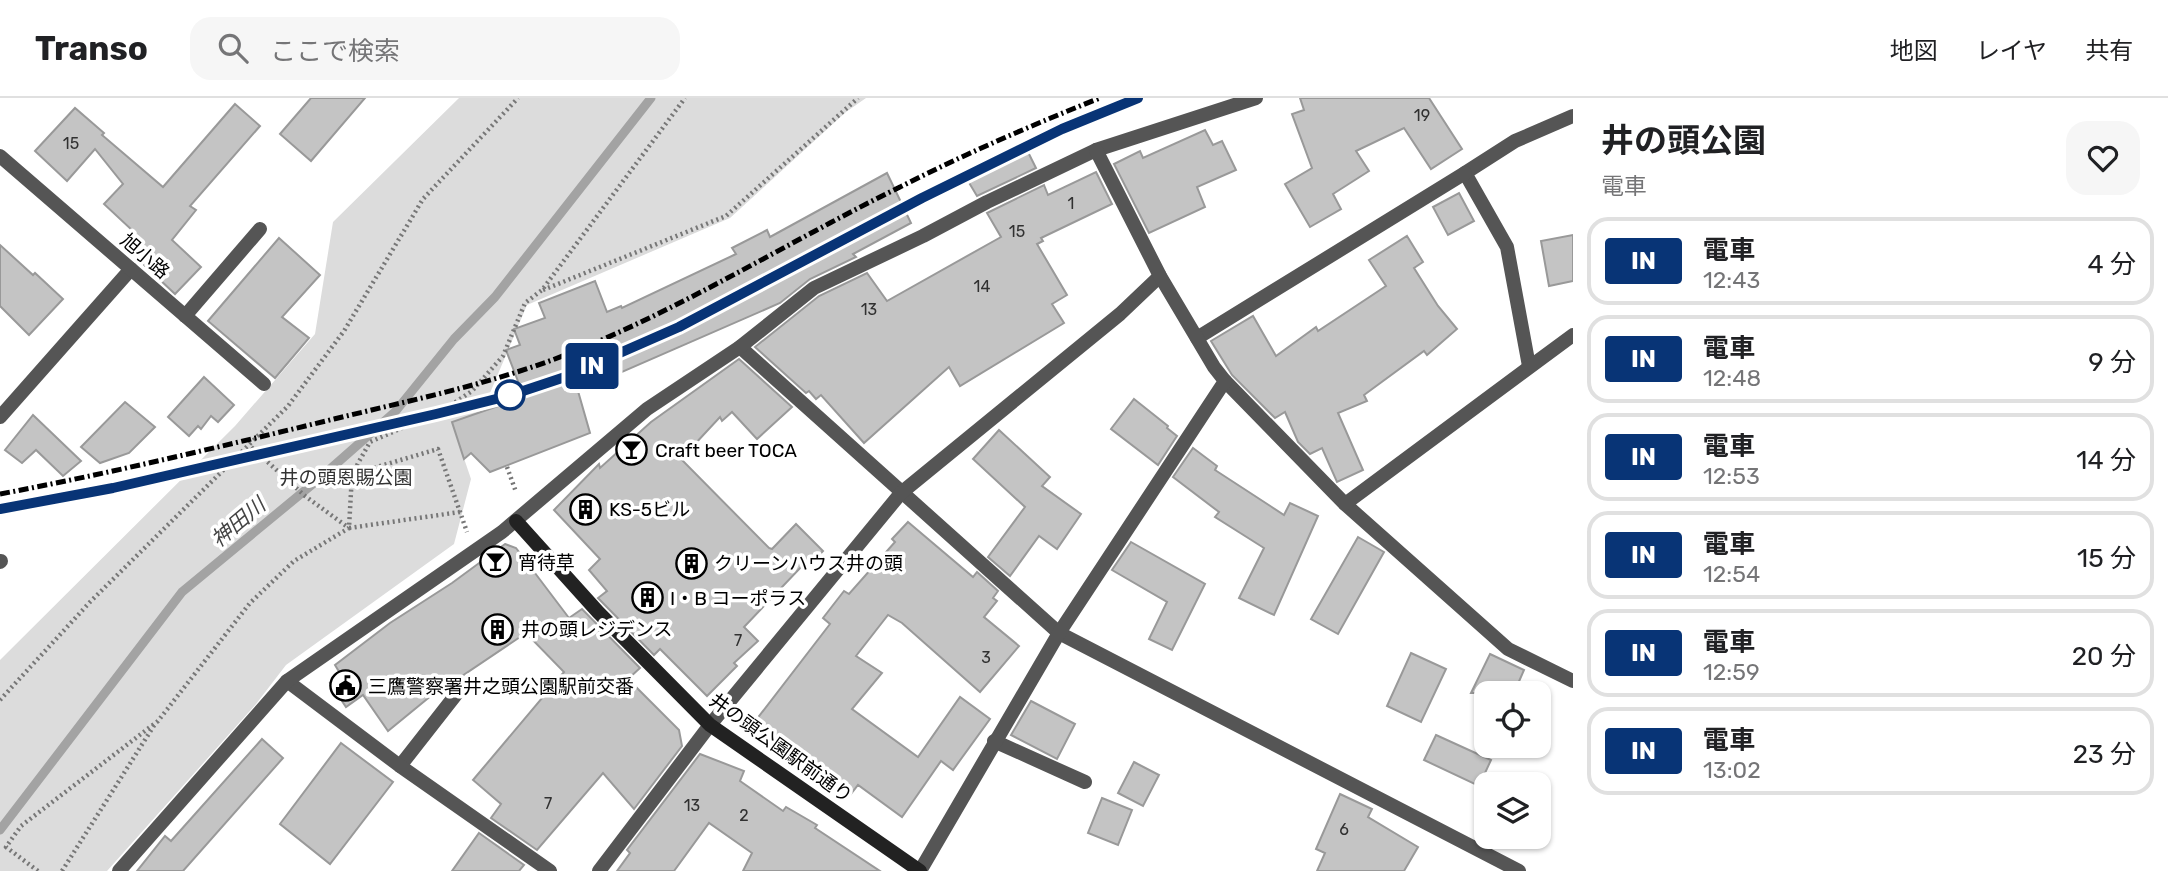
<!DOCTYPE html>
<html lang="ja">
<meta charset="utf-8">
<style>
body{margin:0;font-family:Rubik,"Noto Sans JP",sans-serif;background:#f6f6f6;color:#202124;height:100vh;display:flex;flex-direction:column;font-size:26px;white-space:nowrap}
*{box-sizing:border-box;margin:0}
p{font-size:23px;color:#757577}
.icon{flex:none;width:38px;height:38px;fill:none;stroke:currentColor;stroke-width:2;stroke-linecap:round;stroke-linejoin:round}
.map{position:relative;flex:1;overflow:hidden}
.sheet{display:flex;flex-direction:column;background:#fff;width:595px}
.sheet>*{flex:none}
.badge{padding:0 14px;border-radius:5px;font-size:24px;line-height:46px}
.buttons{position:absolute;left:1474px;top:583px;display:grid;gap:14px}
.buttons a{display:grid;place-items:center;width:77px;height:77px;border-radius:14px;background:#fff;box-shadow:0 2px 5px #0004;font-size:35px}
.map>.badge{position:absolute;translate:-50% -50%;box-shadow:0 0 0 4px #fff}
.round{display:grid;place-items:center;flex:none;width:74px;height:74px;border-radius:21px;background:#f6f6f6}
.headline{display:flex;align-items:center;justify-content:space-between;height:119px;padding:0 28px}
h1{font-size:33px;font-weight:700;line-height:52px}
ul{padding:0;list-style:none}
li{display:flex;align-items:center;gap:21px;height:88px;margin:0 14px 10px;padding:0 14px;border:4px solid #e0e0e0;border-radius:21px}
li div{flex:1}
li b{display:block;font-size:26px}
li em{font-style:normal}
li .badge{min-width:77px;font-weight:700;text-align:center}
header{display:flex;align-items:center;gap:42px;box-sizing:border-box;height:98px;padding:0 35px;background:#fff;border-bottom:2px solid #e0e0e0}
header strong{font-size:33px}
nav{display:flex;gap:38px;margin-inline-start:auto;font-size:24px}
.search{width:490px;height:63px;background:#f6f6f6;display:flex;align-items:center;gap:18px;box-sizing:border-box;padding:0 24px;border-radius:21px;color:#757577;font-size:26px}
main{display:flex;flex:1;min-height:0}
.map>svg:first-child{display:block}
.green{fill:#dcdcdc}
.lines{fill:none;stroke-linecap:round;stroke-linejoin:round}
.stream{stroke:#a3a3a3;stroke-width:9}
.building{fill:#c4c4c4;stroke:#999;stroke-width:2}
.path{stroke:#777;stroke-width:4.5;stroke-dasharray:2 3.5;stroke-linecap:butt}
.lane{stroke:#555;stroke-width:14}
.street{stroke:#555;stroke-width:14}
.secondary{stroke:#222;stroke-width:14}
.rail{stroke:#000;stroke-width:5;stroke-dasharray:10 3.5 2 3.5;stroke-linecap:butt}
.line-casing{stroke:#fff;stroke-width:16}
.line{stroke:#083476;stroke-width:10}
.stop-dot{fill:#fff;stroke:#083476;stroke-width:3.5}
.labels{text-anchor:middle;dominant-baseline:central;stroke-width:7;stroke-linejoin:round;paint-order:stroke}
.number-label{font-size:16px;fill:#313131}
.street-label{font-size:19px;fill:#000;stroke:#fff}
.poi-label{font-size:19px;fill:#000;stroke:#fff;text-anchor:start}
.park-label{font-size:19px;fill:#333;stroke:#fff}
.water-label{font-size:21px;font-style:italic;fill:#444;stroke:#fff}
</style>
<header>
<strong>Transo</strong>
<div class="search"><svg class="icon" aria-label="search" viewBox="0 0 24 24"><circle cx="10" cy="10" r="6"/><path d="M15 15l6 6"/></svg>ここで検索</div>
<nav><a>地図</a><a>レイヤ</a><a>共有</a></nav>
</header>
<main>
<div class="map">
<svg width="1573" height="773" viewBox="0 0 1573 773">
<rect width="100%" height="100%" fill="#fff"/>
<path class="green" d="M459,0H866L846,14L730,120L527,207L482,314L452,325L471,381L454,446L286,567L256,606L107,773H0V562L235,328L315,236L333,124Z"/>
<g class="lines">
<path class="stream" d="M0,732L182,494L320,380L395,314L454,241L495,199L651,0"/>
</g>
<g class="building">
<path d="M311,0H365L311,63L280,36Z"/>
<path d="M1300,0H1429L1462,51L1431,71L1404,30L1356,53L1369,73L1333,96L1341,111L1310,129L1285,86L1312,70L1292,16L1304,12Z"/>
<path d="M235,6L260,28L190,108L196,112L172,142L201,169L175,196L122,146L133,133L104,106L123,86L95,51L67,83L35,53L75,10L104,35L102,37L163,89Z"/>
<path d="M1205,32L1213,47L1222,43L1236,72L1197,89L1205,109L1149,135L1114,66L1140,53L1143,60Z"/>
<path d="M1028,54L1036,70L977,98L968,83Z"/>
<path d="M1096,74L1112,106L1041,140L1043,143L1037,146L1067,197L1052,206L1064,225L960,288L949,269L864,345L821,297L816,301L809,293L806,295L755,249L819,198L867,175L887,203L1001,139L987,115L1044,87L1048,97Z"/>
<path d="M887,75L911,125L853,156L856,159L810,181L780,205L578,293L590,335L490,374L471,355L464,361L452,324L524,299L506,252L520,247L514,231L545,220L539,205L595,183L607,214L621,208L622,210L736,156L732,150L767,132L770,139Z"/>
<path d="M1459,95L1474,123L1448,137L1433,109Z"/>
<path d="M1573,137V183L1549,188L1541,143Z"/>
<path d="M1407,138L1423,164L1414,170L1438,208L1457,231L1427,257L1424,253L1364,297L1367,303L1338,315L1363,372L1337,384L1322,350L1310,356L1298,344L1285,314L1275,320L1232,277L1211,243L1253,218L1276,258L1316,229L1318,233L1386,188L1369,162Z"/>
<path d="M279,140L320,177L282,219L309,240L275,280L208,223Z"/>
<path d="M0,147L33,177L35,175L63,201L29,237L0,208Z"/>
<path d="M739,261L792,309L757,341L732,314L722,323L720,319L681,361L769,450L772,451L796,426L823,453L805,472L802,468L744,529L758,543L734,565L737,568L707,598L660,551L654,557L598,500L607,493L589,472L600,461L554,412L599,366L600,370L651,324Z"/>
<path d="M204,279L234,307L218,324L211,318L201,331L198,328L189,338L168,319Z"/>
<path d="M1134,301L1168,328L1167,330L1177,338L1158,367L1111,331Z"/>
<path d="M125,304L155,329L129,355L100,365L81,349Z"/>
<path d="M33,317L81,363L63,378L36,352L22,365L5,352Z"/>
<path d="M999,332L1050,379L1042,388L1081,416L1057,451L1039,438L1010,478L988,459L1025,409L973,361Z"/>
<path d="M1193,350L1217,368L1215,372L1284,417L1290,405L1318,418L1274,517L1239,500L1264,450L1215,419L1219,414L1173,379Z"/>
<path d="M908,424L973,479L977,474L998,493L993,500L997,503L984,519L1019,548L980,594L902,525L888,517L856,558L882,575L852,611L918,659L960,599L990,621L953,672L941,663L902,719L858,687L851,696L753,626L830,526L823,520L844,493L849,496L895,444L892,441Z"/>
<path d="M1358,439L1384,454L1338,536L1311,521Z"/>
<path d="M1131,444L1205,486L1172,552L1149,541L1167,504L1112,472Z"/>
<path d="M505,446L516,450L569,520L582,511L640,570L628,581L679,632L682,648L634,711L603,675L537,752L491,720L501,706L473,682L564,574L526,535L456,582L454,579L388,633L363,597L346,609L330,585L341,577L335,567L390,525L452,485Z"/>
<path d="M1411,555L1446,571L1421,624L1387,608Z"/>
<path d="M1490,556L1524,572L1514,595H1471Z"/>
<path d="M1031,603L1075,626L1057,661L1011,637Z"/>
<path d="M1436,637L1491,662L1479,688L1424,662Z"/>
<path d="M262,641L283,660L183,773H137L165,738L171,743Z"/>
<path d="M341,645L393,684L330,766L280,726Z"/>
<path d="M700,656L744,673L740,683L783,713L786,709L817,727L815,730L880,773H743L752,755L709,725L674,773H617L630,755L627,752Z"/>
<path d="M1134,664L1159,677L1143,708L1118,695Z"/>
<path d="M1340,696L1372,711L1368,719L1418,749L1404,773H1317L1325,755L1316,751Z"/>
<path d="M1102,700L1132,712L1118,747L1088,735Z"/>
<path d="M479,735L524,767L519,773H452Z"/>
</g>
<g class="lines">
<g class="path">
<path d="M543,192L726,118L858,0"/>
<path d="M507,369L516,394"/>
<path d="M353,376L438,351L467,434"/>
<path d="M460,414L349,430L352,376L370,344L445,311L472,293L503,258L525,205L542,192L685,0"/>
<path d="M0,602L90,504L288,308L344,233L423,101L518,0"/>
<path d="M38,773L6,749L21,728L158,623L250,505L294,463L349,430L305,398L249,347"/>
<path d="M62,773L155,626"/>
</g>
<g class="lane">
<path d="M185,218L260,131"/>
<path d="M740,249L1059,535L1519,773"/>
<path d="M1529,268L1507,149L1465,75L1515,43L1573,18"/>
<path d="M1225,283L1345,406L1508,551L1573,583"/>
<path d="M0,319L131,171"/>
<path d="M1345,406L1573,237"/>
<path d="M400,668L458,594"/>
</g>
<g class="street">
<path d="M0,58L264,286"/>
<path d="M1197,240L1465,75"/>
<path d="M0,464L1,463"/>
<path d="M287,583L400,668L550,773"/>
<path d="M994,643L1085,684"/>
<path d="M119,773L287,583L502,434L647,311L740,249L814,190L923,138L987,104L1096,52L1256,0"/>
<path d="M599,773L710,627L901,395L1120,216L1160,178"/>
<path d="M920,773L1059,535L1225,283L1214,269L1160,178L1096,52"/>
</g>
<path class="secondary" d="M516,423L598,514L710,627L920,773"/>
<g class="rail">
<path d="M0,396C112,375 223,348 334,321C416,301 500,284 578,252C690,206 792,142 900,89C965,56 1032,27 1100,0"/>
<path d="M0,411L87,395L436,316C480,305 525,295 568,278C713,219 848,137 989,68C1038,43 1087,18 1138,0"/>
</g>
</g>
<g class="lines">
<defs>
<path id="line" d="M0,411L113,390L436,316L508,298L565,279L679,229L922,100L1062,31L1138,0"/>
</defs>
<use href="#line" class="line-casing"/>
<use href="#line" class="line"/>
</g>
<defs>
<symbol id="bar-ring" viewBox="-11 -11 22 22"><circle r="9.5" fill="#fff" stroke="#000" stroke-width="1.5"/><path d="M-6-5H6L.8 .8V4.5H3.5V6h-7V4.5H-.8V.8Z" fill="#000"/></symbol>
<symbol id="building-ring" viewBox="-11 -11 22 22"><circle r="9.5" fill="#fff" stroke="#000" stroke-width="1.5"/><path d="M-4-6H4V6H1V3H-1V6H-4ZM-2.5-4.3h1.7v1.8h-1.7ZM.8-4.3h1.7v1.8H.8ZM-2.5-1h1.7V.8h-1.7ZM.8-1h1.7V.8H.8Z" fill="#000"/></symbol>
<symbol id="civic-ring" viewBox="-11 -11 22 22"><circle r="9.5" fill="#fff" stroke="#000" stroke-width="1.5"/><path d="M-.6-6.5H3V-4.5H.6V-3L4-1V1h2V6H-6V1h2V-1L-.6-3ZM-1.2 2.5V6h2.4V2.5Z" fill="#000"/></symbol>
</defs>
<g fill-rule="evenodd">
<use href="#bar-ring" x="614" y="334" width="35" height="35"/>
<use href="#building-ring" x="568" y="394" width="35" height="35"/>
<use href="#bar-ring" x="478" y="446" width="35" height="35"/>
<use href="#building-ring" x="674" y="448" width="35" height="35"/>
<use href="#building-ring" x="630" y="482" width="35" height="35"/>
<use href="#building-ring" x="480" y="514" width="35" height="35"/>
<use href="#civic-ring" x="328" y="570" width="35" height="35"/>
</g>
<circle class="stop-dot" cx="510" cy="297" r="14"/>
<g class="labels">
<g class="number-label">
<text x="1422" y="17">19</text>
<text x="71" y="45">15</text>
<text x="1071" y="105">1</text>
<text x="1017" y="133">15</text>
<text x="982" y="188">14</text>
<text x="869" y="211">13</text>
<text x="738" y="542">7</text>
<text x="986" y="559">3</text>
<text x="548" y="705">7</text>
<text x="692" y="707">13</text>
<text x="744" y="717">2</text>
<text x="1344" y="731">6</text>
</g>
<g class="street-label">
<text transform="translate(145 158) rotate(41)">旭小路</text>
<text transform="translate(781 650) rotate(36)">井の頭公園駅前通り</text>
</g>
<g class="poi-label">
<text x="655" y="352">Craft beer TOCA</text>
<text x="609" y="411">KS-5ビル</text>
<text x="518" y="464">宵待草</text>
<text x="714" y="465">クリーンハウス井の頭</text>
<text x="670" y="500">I・B コーポラス</text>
<text x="521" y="531">井の頭レジデンス</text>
<text x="368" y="588">三鷹警察署井之頭公園駅前交番</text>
</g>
<g class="park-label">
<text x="346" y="379">井の頭恩賜公園</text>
</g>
<g class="water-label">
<text transform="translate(238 424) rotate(-40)">神田川</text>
</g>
</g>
</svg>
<div class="buttons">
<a><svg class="icon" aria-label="locate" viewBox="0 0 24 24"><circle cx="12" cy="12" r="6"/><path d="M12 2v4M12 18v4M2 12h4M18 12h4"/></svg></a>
<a><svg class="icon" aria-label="layers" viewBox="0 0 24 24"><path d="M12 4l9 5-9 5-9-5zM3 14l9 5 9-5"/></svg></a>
</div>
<b class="badge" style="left:592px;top:268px;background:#083476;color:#fff">IN</b>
</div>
<section class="sheet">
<div class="headline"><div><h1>井の頭公園</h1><p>電車</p></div><a class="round"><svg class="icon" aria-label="heart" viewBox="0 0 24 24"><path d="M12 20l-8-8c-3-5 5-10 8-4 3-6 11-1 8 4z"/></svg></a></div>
<ul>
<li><span class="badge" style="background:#083476;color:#fff">IN</span><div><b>電車</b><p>12:43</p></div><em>4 分</em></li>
<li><span class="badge" style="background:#083476;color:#fff">IN</span><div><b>電車</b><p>12:48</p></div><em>9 分</em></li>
<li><span class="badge" style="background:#083476;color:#fff">IN</span><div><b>電車</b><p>12:53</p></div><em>14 分</em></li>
<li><span class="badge" style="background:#083476;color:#fff">IN</span><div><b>電車</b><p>12:54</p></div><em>15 分</em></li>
<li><span class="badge" style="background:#083476;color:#fff">IN</span><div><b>電車</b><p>12:59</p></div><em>20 分</em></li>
<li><span class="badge" style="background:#083476;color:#fff">IN</span><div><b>電車</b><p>13:02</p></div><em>23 分</em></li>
</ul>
</section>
</main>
